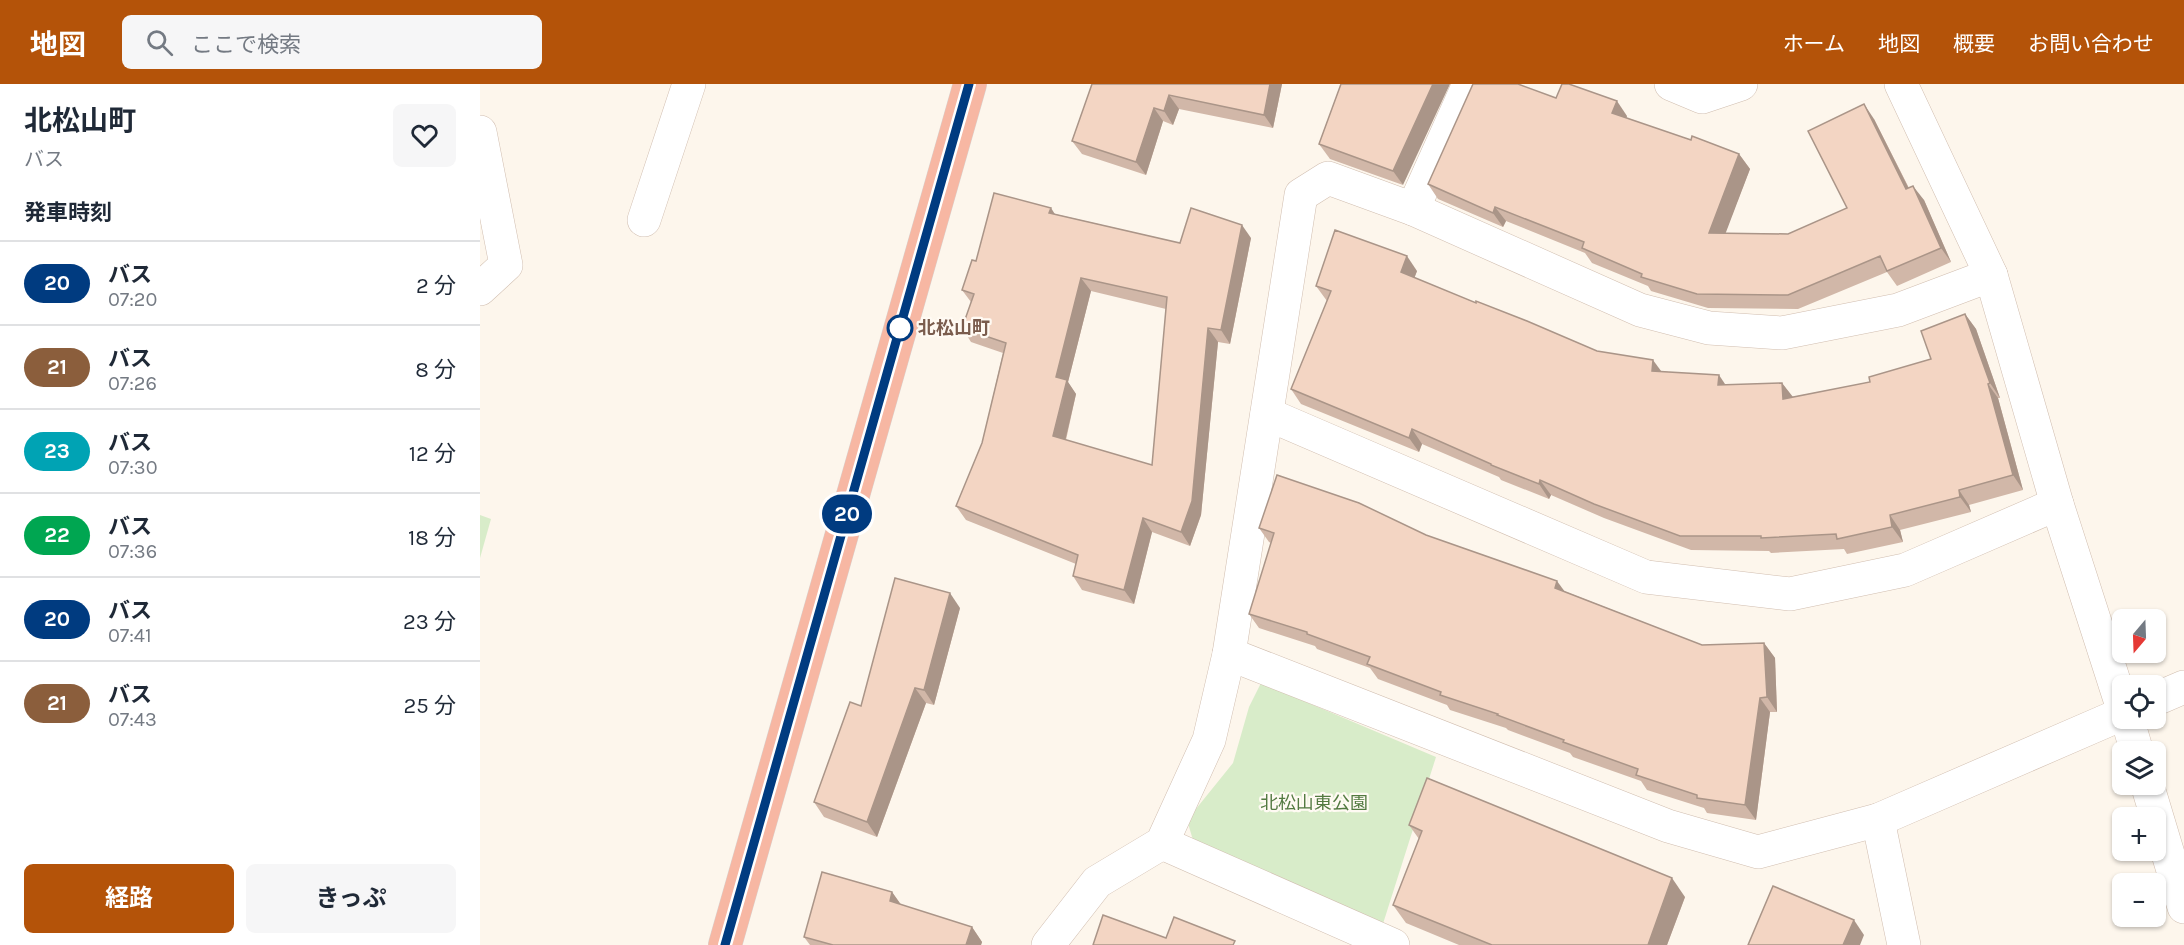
<!DOCTYPE html>
<html lang="ja">
<meta charset="utf-8">
<style>
body{margin:0;font-family:Karla,"Noto Sans JP",sans-serif;background:#f6f6f7;color:#1f2937;height:100vh;display:flex;flex-direction:column;font-size:22px;white-space:nowrap}
*{box-sizing:border-box;margin:0}
p{font-size:20px;color:#747a83}
.icon{flex:none;width:33px;height:33px;fill:none;stroke:currentColor;stroke-width:2;stroke-linecap:round;stroke-linejoin:round}
.map{position:relative;flex:1;overflow:hidden}
.panel{display:flex;flex-direction:column;background:#fff;width:480px}
.panel>*{flex:none}
.badge{padding:0 12px;border-radius:20px;font-size:21px;line-height:39px}
.needle{width:39px;rotate:199deg}
.fabs{position:absolute;left:1632px;top:525px;display:grid;gap:12px}
.fabs a{display:grid;place-items:center;width:54px;height:54px;border-radius:9px;background:#fff;box-shadow:0 2px 4px #0004;font-size:30px}
.map>.badge{position:absolute;translate:-50% -50%;box-shadow:0 0 0 3px #fff}
h2{padding:0 24px;font-size:22px;line-height:54px}
.round{display:grid;place-items:center;flex:none;width:63px;height:63px;border-radius:9px;background:#f6f6f7}
.summary{display:flex;align-items:center;justify-content:space-between;height:102px;padding:0 24px}
h1{font-size:28px;font-weight:700;line-height:45px}
.primary-button{display:flex;gap:12px;margin-top:auto;padding:12px 24px}
.primary-button a{flex:1;height:69px;border-radius:9px;background:#b45309;color:#fff;font-size:24px;font-weight:700;line-height:69px;text-align:center}
.primary-button a+a{background:#f6f6f7;color:#1f2937}
ul{padding:0;list-style:none}
li{display:flex;align-items:center;gap:18px;height:84px;padding:0 24px;border-top:2px solid #e0e1e3}
li div{flex:1}
li b{display:block;font-size:22px}
li em{font-style:normal}
li .badge{min-width:66px;font-weight:700;text-align:center}
header{display:flex;align-items:center;gap:36px;box-sizing:border-box;height:84px;padding:0 30px;background:#b45309;color:#fff}
header strong{font-size:28px}
nav{display:flex;gap:33px;margin-inline-start:auto;font-size:21px}
.search{width:420px;height:54px;background:#f6f6f7;display:flex;align-items:center;gap:15px;box-sizing:border-box;padding:0 21px;border-radius:9px;color:#747a83;font-size:22px}
main{display:flex;flex:1;min-height:0}
.map>svg:first-child{display:block}
.green{fill:#d8ecc9}
.lines{fill:none;stroke-linecap:round;stroke-linejoin:round}
.minor-casing{stroke:#d1beb0;stroke-width:34}
.highway-casing{stroke:#dad1cd;stroke-width:34}
.minor{stroke:#fff;stroke-width:33}
.highway{stroke:#f7b7a3;stroke-width:33}
.wall{fill:#d1b7a8;fill-rule:evenodd}
.shaded-wall{fill:#aa9588}
.building{fill:#f3d5c3;stroke:#aa9588;stroke-width:1.5;fill-rule:evenodd}
.line-casing{stroke:#fff;stroke-width:14}
.line{stroke:#003b80;stroke-width:9}
.stop-dot{fill:#fff;stroke:#003b80;stroke-width:3}
.labels{text-anchor:middle;dominant-baseline:central;stroke-width:4.5;stroke-linejoin:round;paint-order:stroke}
.stop-label{font-size:18px;font-weight:bold;fill:#7a5c4d;stroke:#fffaf3;text-anchor:start}
.park-label{font-size:18px;fill:#537a41;stroke:#fffaf3}
</style>
<header>
<strong>地図</strong>
<div class="search"><svg class="icon" aria-label="search" viewBox="0 0 24 24"><circle cx="10" cy="10" r="6"/><path d="M15 15l6 6"/></svg>ここで検索</div>
<nav><a>ホーム</a><a>地図</a><a>概要</a><a>お問い合わせ</a></nav>
</header>
<main>
<section class="panel">
<div class="summary"><div><h1>北松山町</h1><p>バス</p></div><a class="round"><svg class="icon" aria-label="heart" viewBox="0 0 24 24"><path d="M12 20l-8-8c-3-5 5-10 8-4 3-6 11-1 8 4z"/></svg></a></div>
<h2>発車時刻</h2>
<ul>
<li><span class="badge" style="background:#003b80;color:#fff">20</span><div><b>バス</b><p>07:20</p></div><em>2 分</em></li>
<li><span class="badge" style="background:#8b5e3c;color:#fff">21</span><div><b>バス</b><p>07:26</p></div><em>8 分</em></li>
<li><span class="badge" style="background:#00a3b4;color:#fff">23</span><div><b>バス</b><p>07:30</p></div><em>12 分</em></li>
<li><span class="badge" style="background:#00a651;color:#fff">22</span><div><b>バス</b><p>07:36</p></div><em>18 分</em></li>
<li><span class="badge" style="background:#003b80;color:#fff">20</span><div><b>バス</b><p>07:41</p></div><em>23 分</em></li>
<li><span class="badge" style="background:#8b5e3c;color:#fff">21</span><div><b>バス</b><p>07:43</p></div><em>25 分</em></li>
</ul>
<div class="primary-button"><a>経路</a><a>きっぷ</a></div>
</section>
<div class="map">
<svg width="1704" height="861" viewBox="0 0 1704 861">
<rect width="100%" height="100%" fill="#fdf6ec"/>
<g class="green">
<path d="M0,431L11,435L0,474Z"/>
<path d="M781,599L956,673L901,846L716,766L707,736L753,679L769,623Z"/>
</g>
<g class="lines">
<defs>
<g id="minor">
<path d="M1191,0L1222,13L1261,0"/>
<path d="M1421,0L1511,191L1577,420L1642,622"/>
<path d="M0,48L26,181L0,205"/>
<path d="M933,125L1160,226L1229,244L1302,249L1418,226L1511,191"/>
<path d="M164,136L209,0"/>
<path d="M787,330L1166,493L1310,510L1425,486L1577,420"/>
<path d="M749,570L1188,742L1278,768L1398,736L1642,630"/>
<path d="M1676,615L1704,603"/>
<path d="M1647,634L1657,668"/>
<path d="M1667,700L1704,823"/>
<path d="M1398,736L1424,861"/>
<path d="M682,759L913,861"/>
<path d="M568,861L617,798L682,759L729,656L749,570L821,111L848,94L933,125L989,0"/>
</g>
<path id="highway" d="M245,861L490,0"/>
</defs>
<use href="#minor" class="minor-casing"/>
<use href="#highway" class="highway-casing"/>
<use href="#minor" class="minor"/>
<use href="#highway" class="highway"/>
</g>
<g class="wall">
<path d="M612,0H802L793,44L699,25L693,41L683,37L666,91L602,70L592,57Z"/>
<path d="M861,0L923,101L850,75L839,60Z"/>
<path d="M1076,14L1147,32L1146,34L1211,56L1259,70L1270,85L1245,149L1308,150L1367,124L1394,35L1429,104L1444,116L1471,178L1417,202L1407,188L1318,225L1228,224L1171,207L1168,202L1112,179L1105,169L1026,137L1023,143L958,115L948,100Z"/>
<path d="M575,130L700,159L771,154L750,260L738,258L721,431L710,462L672,448L654,520L602,506L593,492L596,480L486,436L476,422L502,359L523,269L491,258L482,244L491,218L482,206L496,177ZM611,207L686,225L672,381L586,356L596,310L588,298Z"/>
<path d="M937,187L934,194L1117,267L1181,287L1245,301L1302,299L1312,313L1390,298L1451,275L1485,230L1496,245L1520,314H1518L1543,406L1489,421L1491,428L1420,446L1423,458L1367,470L1364,465L1291,469L1289,467L1211,466L1124,434L1071,411L1069,415L1021,396L1019,393L942,360L939,368L821,320L811,305L847,217L836,202Z"/>
<path d="M779,444L946,451L1084,507L1222,561L1284,559L1295,574L1297,628H1290L1276,736L1227,729L1224,724L1167,706L1161,697L1093,673L1090,669L1028,646L1026,644L970,626L967,621L898,595L890,584L837,565L835,562L779,544L769,530L791,459L789,458Z"/>
<path d="M480,524L454,621L446,619L397,753L344,733L334,718L381,622Z"/>
<path d="M929,741L1205,813L1187,861H979L926,839L913,821L939,755Z"/>
<path d="M412,808L421,821L492,843L502,858L501,861H330L324,853Z"/>
</g>
<g class="shaded-wall">
<path d="M790,0H802L793,44L784,31Z"/>
<path d="M953,0H970L923,101L913,87Z"/>
<path d="M689,11L699,25L693,41L684,27Z"/>
<path d="M1137,17L1147,32L1143,43L1132,29Z"/>
<path d="M1384,20L1394,35L1436,119L1426,105Z"/>
<path d="M674,24L683,37L666,91L656,78Z"/>
<path d="M1259,70L1270,85L1240,164L1229,149Z"/>
<path d="M1433,102L1444,116L1471,178L1461,164Z"/>
<path d="M1015,123L1026,137L1023,143L1013,129Z"/>
<path d="M571,124L580,138L569,129Z"/>
<path d="M762,141L771,154L750,260L741,246Z"/>
<path d="M927,172L937,187L931,203L921,188Z"/>
<path d="M601,194L611,207L588,298L596,310L583,366L573,352L576,293Z"/>
<path d="M1485,230L1496,245L1520,314L1510,299Z"/>
<path d="M728,244L738,258L721,431L710,462L701,448Z"/>
<path d="M1173,276L1184,291L1172,287Z"/>
<path d="M1239,291L1249,306L1238,301Z"/>
<path d="M1302,299L1313,313L1303,315Z"/>
<path d="M1508,300L1518,314L1543,406L1533,391Z"/>
<path d="M932,345L942,360L939,368L929,354Z"/>
<path d="M1060,396L1071,411L1069,415L1059,400Z"/>
<path d="M1479,406L1489,421L1491,428L1480,413Z"/>
<path d="M1410,431L1420,446L1423,458L1412,443Z"/>
<path d="M663,434L672,448L654,520L644,506Z"/>
<path d="M1077,497L1088,512L1075,504Z"/>
<path d="M470,509L480,524L454,621L444,606Z"/>
<path d="M1284,559L1295,574L1297,628L1287,613Z"/>
<path d="M435,604L446,619L397,753L387,738Z"/>
<path d="M1280,614L1290,628L1276,736L1265,721Z"/>
<path d="M1192,794L1205,813L1187,861H1168Z"/>
<path d="M412,808L422,822L410,817Z"/>
<path d="M1374,836L1384,851L1380,861H1363Z"/>
<path d="M492,843L502,858L501,861H486Z"/>
</g>
<g class="building">
<path d="M612,0H790L784,31L689,11L684,27L674,24L656,78L592,57Z"/>
<path d="M861,0H953L913,87L839,60Z"/>
<path d="M993,0H1038L1076,14L1082,0H1089L1137,17L1132,29L1211,56L1212,52L1259,70L1229,149L1308,150L1367,124L1328,47L1384,20L1426,105L1433,102L1461,164L1407,187L1400,172L1308,211L1217,210L1161,193L1162,190L1102,164L1104,158L1015,123L1013,129L948,100Z"/>
<path d="M514,109L571,124L569,129L700,159L711,124L762,141L741,246L728,244L712,417L701,448L663,434L644,506L593,492L598,471L476,422L502,359L526,259L482,244L494,210L482,206L492,176L496,177ZM601,194L687,213L672,381L573,352L587,296L576,293Z"/>
<path d="M855,146L927,172L921,188L996,219V217L1047,237L1117,267L1173,276L1172,287L1239,291L1238,301L1302,299L1303,315L1390,298L1389,293L1451,275L1441,247L1485,230L1510,299L1508,300L1533,391L1479,406L1480,413L1410,431L1412,443L1357,455L1356,450L1281,454V452H1200L1114,420L1060,396L1059,400L1011,381V380L932,345L929,354L811,305L851,207L836,202Z"/>
<path d="M797,391L879,419L946,451L1077,497L1075,504L1222,561L1284,559L1287,613L1280,614L1265,721L1217,714V711L1156,691L1158,685L1083,658L1084,656L1017,631L1018,630L960,611L961,608L887,580L890,573L827,550V548L769,530L794,449L779,444Z"/>
<path d="M415,494L470,509L444,606L435,604L387,738L334,718L370,618L381,622Z"/>
<path d="M947,694L1192,794L1168,861H1012L913,821L942,747L929,741Z"/>
<path d="M342,788L412,808L410,817L492,843L486,861H353L324,853Z"/>
<path d="M1293,802L1374,836L1363,861H1268Z"/>
<path d="M623,831L686,854L694,833L755,857L753,861H613Z"/>
</g>
<g class="lines">
<defs>
<path id="line" d="M245,861L489,0"/>
</defs>
<use href="#line" class="line-casing"/>
<use href="#line" class="line"/>
</g>
<circle class="stop-dot" cx="420" cy="244" r="12"/>
<g class="labels">
<g class="stop-label">
<text x="438" y="244">北松山町</text>
</g>
<g class="park-label">
<text x="834" y="719">北松山東公園</text>
</g>
</g>
</svg>
<div class="fabs">
<a><svg class="needle" viewBox="-14 -14 28 28"><path d="M0-13l5 13h-10z" fill="#e53935"/><path d="M0 13l5-13h-10z" fill="#747a83"/></svg></a>
<a><svg class="icon" aria-label="locate" viewBox="0 0 24 24"><circle cx="12" cy="12" r="6"/><path d="M12 2v4M12 18v4M2 12h4M18 12h4"/></svg></a>
<a><svg class="icon" aria-label="layers" viewBox="0 0 24 24"><path d="M12 4l9 5-9 5-9-5zM3 14l9 5 9-5"/></svg></a>
<a>+</a>
<a>−</a>
</div>
<b class="badge" style="left:367px;top:430px;background:#003b80;color:#fff">20</b>
</div>
</main>
